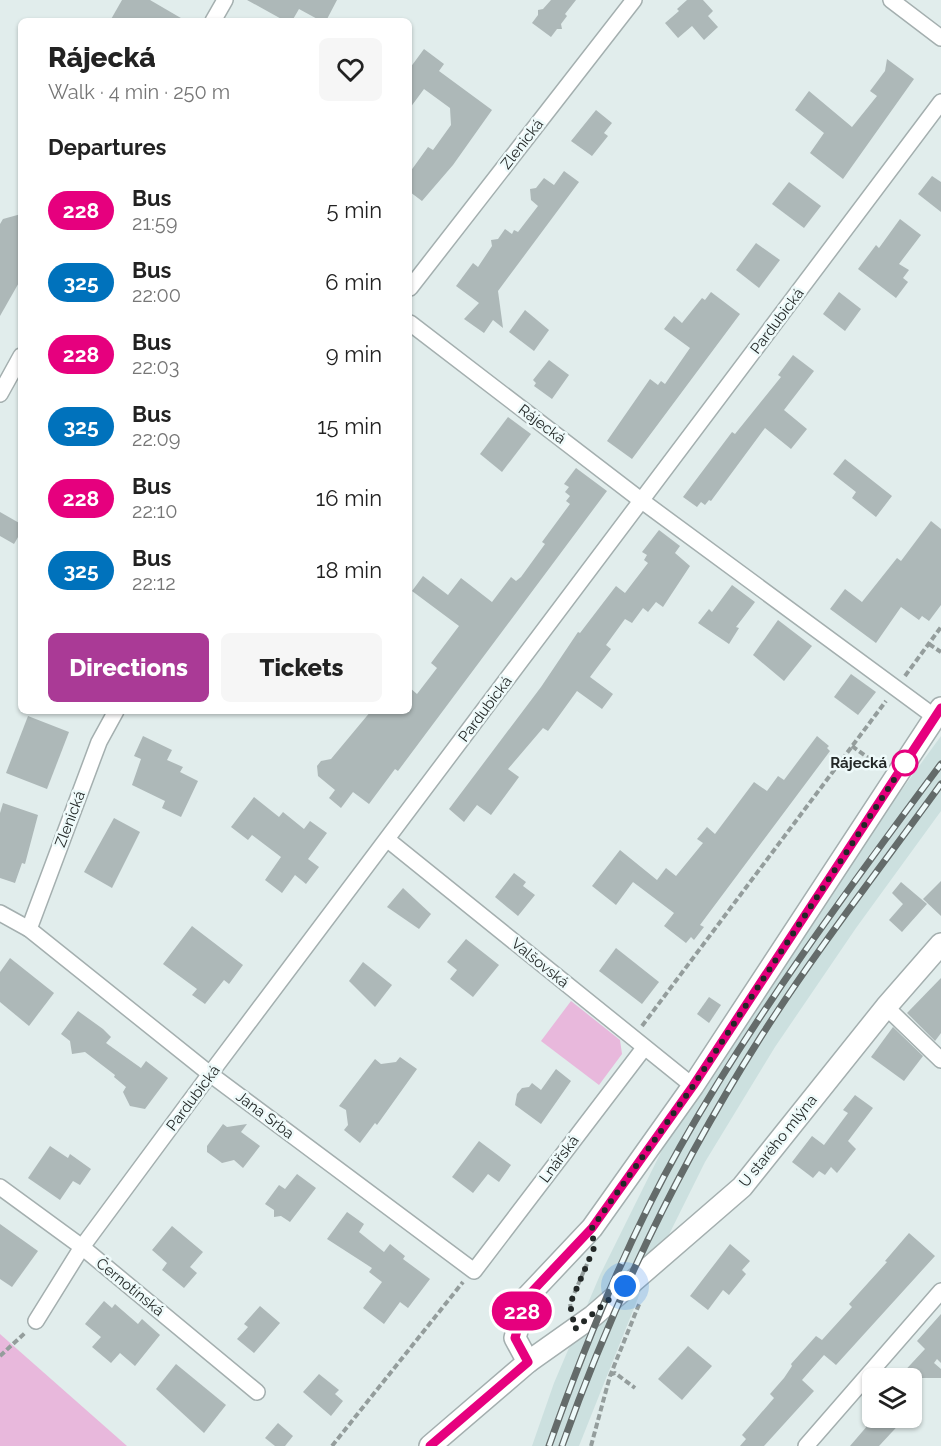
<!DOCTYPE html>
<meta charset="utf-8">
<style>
body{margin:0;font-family:Raleway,sans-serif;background:#f6f6f6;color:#222;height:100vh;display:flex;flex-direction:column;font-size:22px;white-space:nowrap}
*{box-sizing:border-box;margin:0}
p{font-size:20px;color:#767676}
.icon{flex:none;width:33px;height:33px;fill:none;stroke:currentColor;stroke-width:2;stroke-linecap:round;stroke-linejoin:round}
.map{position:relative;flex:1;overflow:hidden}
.sheet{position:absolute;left:18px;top:18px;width:394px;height:696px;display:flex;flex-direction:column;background:#fff;border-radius:9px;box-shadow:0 2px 4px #0004}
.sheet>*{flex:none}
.badge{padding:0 12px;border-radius:20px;font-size:21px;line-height:39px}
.controls{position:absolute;left:862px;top:1368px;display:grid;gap:12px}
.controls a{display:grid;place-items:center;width:60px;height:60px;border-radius:9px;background:#fff;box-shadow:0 2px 4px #0004;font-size:30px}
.you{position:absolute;width:30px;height:30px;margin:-15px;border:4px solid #fff;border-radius:50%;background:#1a73e8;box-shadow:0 0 0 9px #1a73e833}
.map>.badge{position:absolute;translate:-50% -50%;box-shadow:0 0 0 3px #fff}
h2{padding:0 30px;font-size:22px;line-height:54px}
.round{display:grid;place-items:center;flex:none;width:63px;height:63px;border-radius:9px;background:#f6f6f6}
.summary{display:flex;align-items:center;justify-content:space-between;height:102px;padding:0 30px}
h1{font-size:28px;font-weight:800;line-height:45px}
.action{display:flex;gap:12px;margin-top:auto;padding:12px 30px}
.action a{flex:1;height:69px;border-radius:9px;background:#aa3a96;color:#fff;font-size:24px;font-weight:800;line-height:69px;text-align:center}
.action a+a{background:#f6f6f6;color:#222}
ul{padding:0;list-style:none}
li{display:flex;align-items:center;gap:18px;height:72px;padding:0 30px}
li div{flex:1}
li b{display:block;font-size:22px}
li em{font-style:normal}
li .badge{min-width:66px;font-weight:700;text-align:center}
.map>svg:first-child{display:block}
.built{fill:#cce0df}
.green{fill:#e8b8dc}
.building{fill:#adb8b8}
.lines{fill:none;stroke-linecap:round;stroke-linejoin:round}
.street-casing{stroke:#a4afaf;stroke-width:18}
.secondary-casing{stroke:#a4afaf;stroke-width:24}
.path{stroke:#949d9c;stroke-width:4;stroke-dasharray:6 3;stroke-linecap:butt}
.street{stroke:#fff;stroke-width:15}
.secondary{stroke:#fff;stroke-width:21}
.rail-casing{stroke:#646b6a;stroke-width:7}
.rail{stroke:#eefafa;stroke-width:4.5;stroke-dasharray:14;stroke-linecap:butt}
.line-casing{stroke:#fff;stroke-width:14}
.line{stroke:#e6007e;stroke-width:9}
.walk{stroke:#232827;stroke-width:6;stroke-dasharray:0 10.8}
.stop-dot{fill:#fff;stroke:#e6007e;stroke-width:3}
.labels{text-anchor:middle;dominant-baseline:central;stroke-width:5;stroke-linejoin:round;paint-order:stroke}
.street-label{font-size:15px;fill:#232827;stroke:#eefafa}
.stop-label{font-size:15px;font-weight:bold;fill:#232827;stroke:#eefafa;text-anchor:end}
</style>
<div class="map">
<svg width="941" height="1446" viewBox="0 0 941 1446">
<rect width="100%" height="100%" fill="#e1edec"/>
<path class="built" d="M941,736V811L856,928L775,1047L705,1162L640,1293L579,1446H532L554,1383L600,1275L667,1140L819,903Z"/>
<g class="green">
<path d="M571,1001L620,1040L622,1054L599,1085L541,1041Z"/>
<path d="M0,1334L127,1446H0Z"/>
</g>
<g class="building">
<path d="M122,0H150L186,21H110Z"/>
<path d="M247,0H337L326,21H321L299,9L292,21H285Z"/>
<path d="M551,0H576L565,14L567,16L561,24L562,29H557L551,37L532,23L538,15V10L543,9Z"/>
<path d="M687,0H703L713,11L708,16L718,27L704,40L692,26L678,38L665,23L679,11L677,9Z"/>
<path d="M424,49L444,64L439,71L492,110L453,165L422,201L410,192V172L428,147L433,150L451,125L450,108L424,89L410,108V68Z"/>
<path d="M887,59L914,79L843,179L810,153L824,133L795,110L809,91L852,127L877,96L870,91L885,71Z"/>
<path d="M596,110L612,123L604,133L608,136L592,156L571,141Z"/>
<path d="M564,171L579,182L498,291L503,328L493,320L484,333L464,319L479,303L456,286L473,263L478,267L492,246L491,240L498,239L505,229L512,234L514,230L518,232L538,206L531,200L530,189L536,188L544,178L554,185Z"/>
<path d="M932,176L941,182V212L918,194Z"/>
<path d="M789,182L821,206L804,228L772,204Z"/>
<path d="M21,214V279L0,316V224L3,219Z"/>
<path d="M900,219L921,235L899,264L909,270L903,278L908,282L896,298L858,269L876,245L879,248Z"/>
<path d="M756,243L780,260L759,288L736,270Z"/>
<path d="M711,292L740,314L632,459L607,441L650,379L658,385L661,381L665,384L690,348L664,329L674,316L682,323L702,298L705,300Z"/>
<path d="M839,292L861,309L845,331L823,314Z"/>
<path d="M525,310L549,330L534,351L509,332Z"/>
<path d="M793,355L814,371L784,410L807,429L791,449L765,428L711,501L709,500L705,505L701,502L697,507L683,497L732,432L735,434L781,377L778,375Z"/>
<path d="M549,360L569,375L552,399L534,386L536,383L533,380Z"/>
<path d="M508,417L531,434L502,472L480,454Z"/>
<path d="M845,459L892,496L876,517L852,498L856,492L833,474Z"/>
<path d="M576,468L607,491L398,771L395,769L369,804L353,792L341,808L329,798L335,790L318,776L317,766L321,761L331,759L371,711H410V688L417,694L437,668L431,663L459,626L412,591L423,576L448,595L461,578L492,602L511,577L516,581L521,577L545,544L542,542L570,504L566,501L570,496L565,492L569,487L564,484Z"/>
<path d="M0,512L21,524V532L14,544L0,536Z"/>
<path d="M931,521L941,529V605L929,621L922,616L919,620L901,607L876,643L830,609L845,589L862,602L897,558L901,561Z"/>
<path d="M659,530L680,546L675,553L690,566L663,607L656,602L648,612L643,608L632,623L625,619L606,645L611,649L590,677L613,694L602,709L577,691L548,731L543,728L508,769L519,777L491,815L477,805L464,822L449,809L541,687L578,632L580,633L616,586L625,593L648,563L644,560L647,555L642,552Z"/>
<path d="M732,585L755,602L736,627L739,628L729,644L698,623L709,609L712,612Z"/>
<path d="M778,620L812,646L784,681L753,655Z"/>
<path d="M851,674L876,692L858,715L834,697Z"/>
<path d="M28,716L69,732L47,789L6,773Z"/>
<path d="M143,736L172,750L167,760L183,767L180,772L198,781L181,817L162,808L165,801L132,785L141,759L134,756Z"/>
<path d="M817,736L829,746L827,748L830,751L700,925L704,927L694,940L691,937L686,943L664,926L674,913L633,882L616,905L592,886L620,850L657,880L666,868L676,876L703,843L697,839L707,827L715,834L754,782L767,791L778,776L784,780Z"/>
<path d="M254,797L279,817L283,812L304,829L310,821L327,833L308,859L319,867L306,884L295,875L282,893L265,880L281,857L252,835L248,840L231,827Z"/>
<path d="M3,803L38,815L25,864L22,863L15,883L0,878V813Z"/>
<path d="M114,818L140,832L112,888L84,872Z"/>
<path d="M514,873L526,882L523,886L535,895L518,916L495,897Z"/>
<path d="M941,881V916L923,899Z"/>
<path d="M901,882L927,904L902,932L889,920L903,904L892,893Z"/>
<path d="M403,888L431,914L419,929L387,907Z"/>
<path d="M192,926L243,965L229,984L224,980L205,1004L192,995L197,989L163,964Z"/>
<path d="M466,939L499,965L473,997L450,979L457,970L447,962Z"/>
<path d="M616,948L659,982L642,1004L599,971Z"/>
<path d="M10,958L54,993L29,1026L0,1002V972Z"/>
<path d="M363,962L392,985L375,1007L349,981Z"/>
<path d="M941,978V1033L935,1041L907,1013Z"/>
<path d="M709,997L721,1005L709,1023L697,1014Z"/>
<path d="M78,1011L103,1029L111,1037L106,1043L141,1068L146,1061L168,1078L145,1109L130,1106L123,1092L126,1087L114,1077L115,1075L85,1052L72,1054L70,1041L61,1034Z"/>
<path d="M893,1027L923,1056L904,1081L871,1057Z"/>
<path d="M400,1057L417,1069L377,1125L375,1123L360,1143L344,1130L348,1125L346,1110L339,1106L375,1059L381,1064L396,1062Z"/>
<path d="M556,1069L571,1081L541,1124L515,1105L517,1094L522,1088L529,1087L532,1083L541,1090Z"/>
<path d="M855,1095L873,1108L848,1141L856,1149L837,1173L831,1167L825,1175L819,1171L813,1178L792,1162L812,1136L824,1145L848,1113L843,1110Z"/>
<path d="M223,1124L227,1127L247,1124L241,1132L260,1146L243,1168L234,1160L222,1163L207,1152V1146Z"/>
<path d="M479,1141L511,1165L499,1182L488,1174L473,1193L452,1177Z"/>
<path d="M50,1146L68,1158L70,1154L91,1169L80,1185L73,1181L60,1200L28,1178Z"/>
<path d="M297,1174L316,1188L290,1222L281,1216L274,1217V1210L265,1204L279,1185L285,1189Z"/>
<path d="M347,1212L364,1224L359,1232L384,1252L390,1244L405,1256L403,1259L430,1279L408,1308L400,1302L384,1324L363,1308L382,1282L369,1272L372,1268L327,1239Z"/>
<path d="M0,1224L38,1251L12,1287L0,1279Z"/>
<path d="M172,1226L203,1252L190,1267L197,1273L184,1288L162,1270L167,1263L152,1250Z"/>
<path d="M909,1233L935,1256L836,1365L824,1355L802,1380L814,1391L764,1446H740L746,1439L742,1435L774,1398L770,1394L784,1378L792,1366L791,1364L816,1336L822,1340L852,1307L849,1304L887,1262L885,1261Z"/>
<path d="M730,1244L750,1261L742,1270L746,1274L729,1295L723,1290L708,1310L690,1296Z"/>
<path d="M104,1301L112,1308L115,1304L138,1324L142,1319L160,1335L135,1366L120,1353L111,1363L92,1347L101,1337L85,1324Z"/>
<path d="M260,1306L280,1323L254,1353L237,1339L248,1327L244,1324Z"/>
<path d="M941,1314V1363L937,1359L934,1363L941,1369V1378H898L925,1349L917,1341Z"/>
<path d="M688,1346L712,1366L682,1400L658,1379Z"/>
<path d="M176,1364L226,1405L204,1433L156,1389Z"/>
<path d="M319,1374L339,1390L335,1394L343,1401L331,1416L303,1392Z"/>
<path d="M874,1418H905L879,1446H850Z"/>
<path d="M278,1423L293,1436L285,1446H275L265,1438Z"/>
</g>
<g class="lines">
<defs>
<g id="street">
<path d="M891,0L941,38"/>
<path d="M213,21L225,0"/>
<path d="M410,288L634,0"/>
<path d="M410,323L642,501L935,717"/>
<path d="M0,394L21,356"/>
<path d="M388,840L693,1086"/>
<path d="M0,913L29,929L210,1074L474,1271L644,1048"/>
<path d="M29,929L99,742L116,711"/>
<path d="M886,1007L941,1060"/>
<path d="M0,1187L82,1247L257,1392"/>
<path d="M36,1321L82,1247L210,1074L941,102"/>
<path d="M806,1446L941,1291"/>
</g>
<g id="secondary">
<path d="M528,1362L515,1338L526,1298L592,1228L693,1086L941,708"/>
<path d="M430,1446L528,1362L593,1316L742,1187L886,1007L941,944"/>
</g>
</defs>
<use href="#street" class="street-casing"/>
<use href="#secondary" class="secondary-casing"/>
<g class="path">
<path d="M929,644L941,652"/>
<path d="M905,676L941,627"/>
<path d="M852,746L878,765"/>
<path d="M642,1026L886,701"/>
<path d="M571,1310L570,1303L587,1264"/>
<path d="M0,1356L26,1332"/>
<path d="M610,1375L615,1373L635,1388"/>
<path d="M332,1446L463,1282"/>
<path d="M591,1446L610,1376L640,1302"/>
</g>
<use href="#street" class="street"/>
<use href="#secondary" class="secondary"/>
<defs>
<g id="rail">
<path d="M549,1446C585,1344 627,1241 680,1147C756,1013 849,888 941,764"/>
<path d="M562,1446C613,1302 680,1164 762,1035C817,949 881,867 941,784"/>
</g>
</defs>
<use href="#rail" class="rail-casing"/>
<use href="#rail" class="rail"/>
</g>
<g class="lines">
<defs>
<path id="line" d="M430,1446L528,1362L515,1338L526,1298L592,1228L693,1086L941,708"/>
</defs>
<use href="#line" class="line-casing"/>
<use href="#line" class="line"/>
<path class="walk" d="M625,1286L575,1329L570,1304L594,1248L592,1228L693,1086L905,763"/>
</g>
<circle class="stop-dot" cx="905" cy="763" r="12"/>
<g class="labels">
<g class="street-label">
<text transform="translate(522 144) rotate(-52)">Zlenická</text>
<text transform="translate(777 321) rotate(-53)">Pardubická</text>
<text transform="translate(542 424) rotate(37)">Rájecká</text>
<text transform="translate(485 709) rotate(-53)">Pardubická</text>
<text transform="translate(70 819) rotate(-69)">Zlenická</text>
<text transform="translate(540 963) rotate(39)">Valšovská</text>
<text transform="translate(193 1098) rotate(-53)">Pardubická</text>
<text transform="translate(265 1115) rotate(37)">Jana Srba</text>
<text transform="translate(778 1141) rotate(-51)">U starého mlýna</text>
<text transform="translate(559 1159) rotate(-53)">Lnářská</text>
<text transform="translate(130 1287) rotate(39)">Černotínská</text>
</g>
<g class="stop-label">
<text x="887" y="763">Rájecká</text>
</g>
</g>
</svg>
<div class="controls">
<a><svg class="icon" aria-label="layers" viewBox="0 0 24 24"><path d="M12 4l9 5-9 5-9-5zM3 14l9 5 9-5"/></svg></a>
</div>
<div class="you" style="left:625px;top:1286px"></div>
<b class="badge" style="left:522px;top:1311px;background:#e6007e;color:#fff">228</b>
<section class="sheet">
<div class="summary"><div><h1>Rájecká</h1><p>Walk · 4 min · 250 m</p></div><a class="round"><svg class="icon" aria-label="heart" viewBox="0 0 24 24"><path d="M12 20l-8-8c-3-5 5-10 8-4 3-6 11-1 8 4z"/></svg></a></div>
<h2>Departures</h2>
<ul>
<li><span class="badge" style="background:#e6007e;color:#fff">228</span><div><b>Bus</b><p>21:59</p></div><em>5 min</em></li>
<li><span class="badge" style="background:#0072bc;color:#fff">325</span><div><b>Bus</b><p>22:00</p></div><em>6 min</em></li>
<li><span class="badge" style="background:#e6007e;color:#fff">228</span><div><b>Bus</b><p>22:03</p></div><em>9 min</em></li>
<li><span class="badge" style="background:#0072bc;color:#fff">325</span><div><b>Bus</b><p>22:09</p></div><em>15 min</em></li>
<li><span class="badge" style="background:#e6007e;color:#fff">228</span><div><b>Bus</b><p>22:10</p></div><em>16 min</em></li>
<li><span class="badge" style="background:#0072bc;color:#fff">325</span><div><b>Bus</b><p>22:12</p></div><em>18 min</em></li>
</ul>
<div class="action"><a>Directions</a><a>Tickets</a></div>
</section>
</div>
